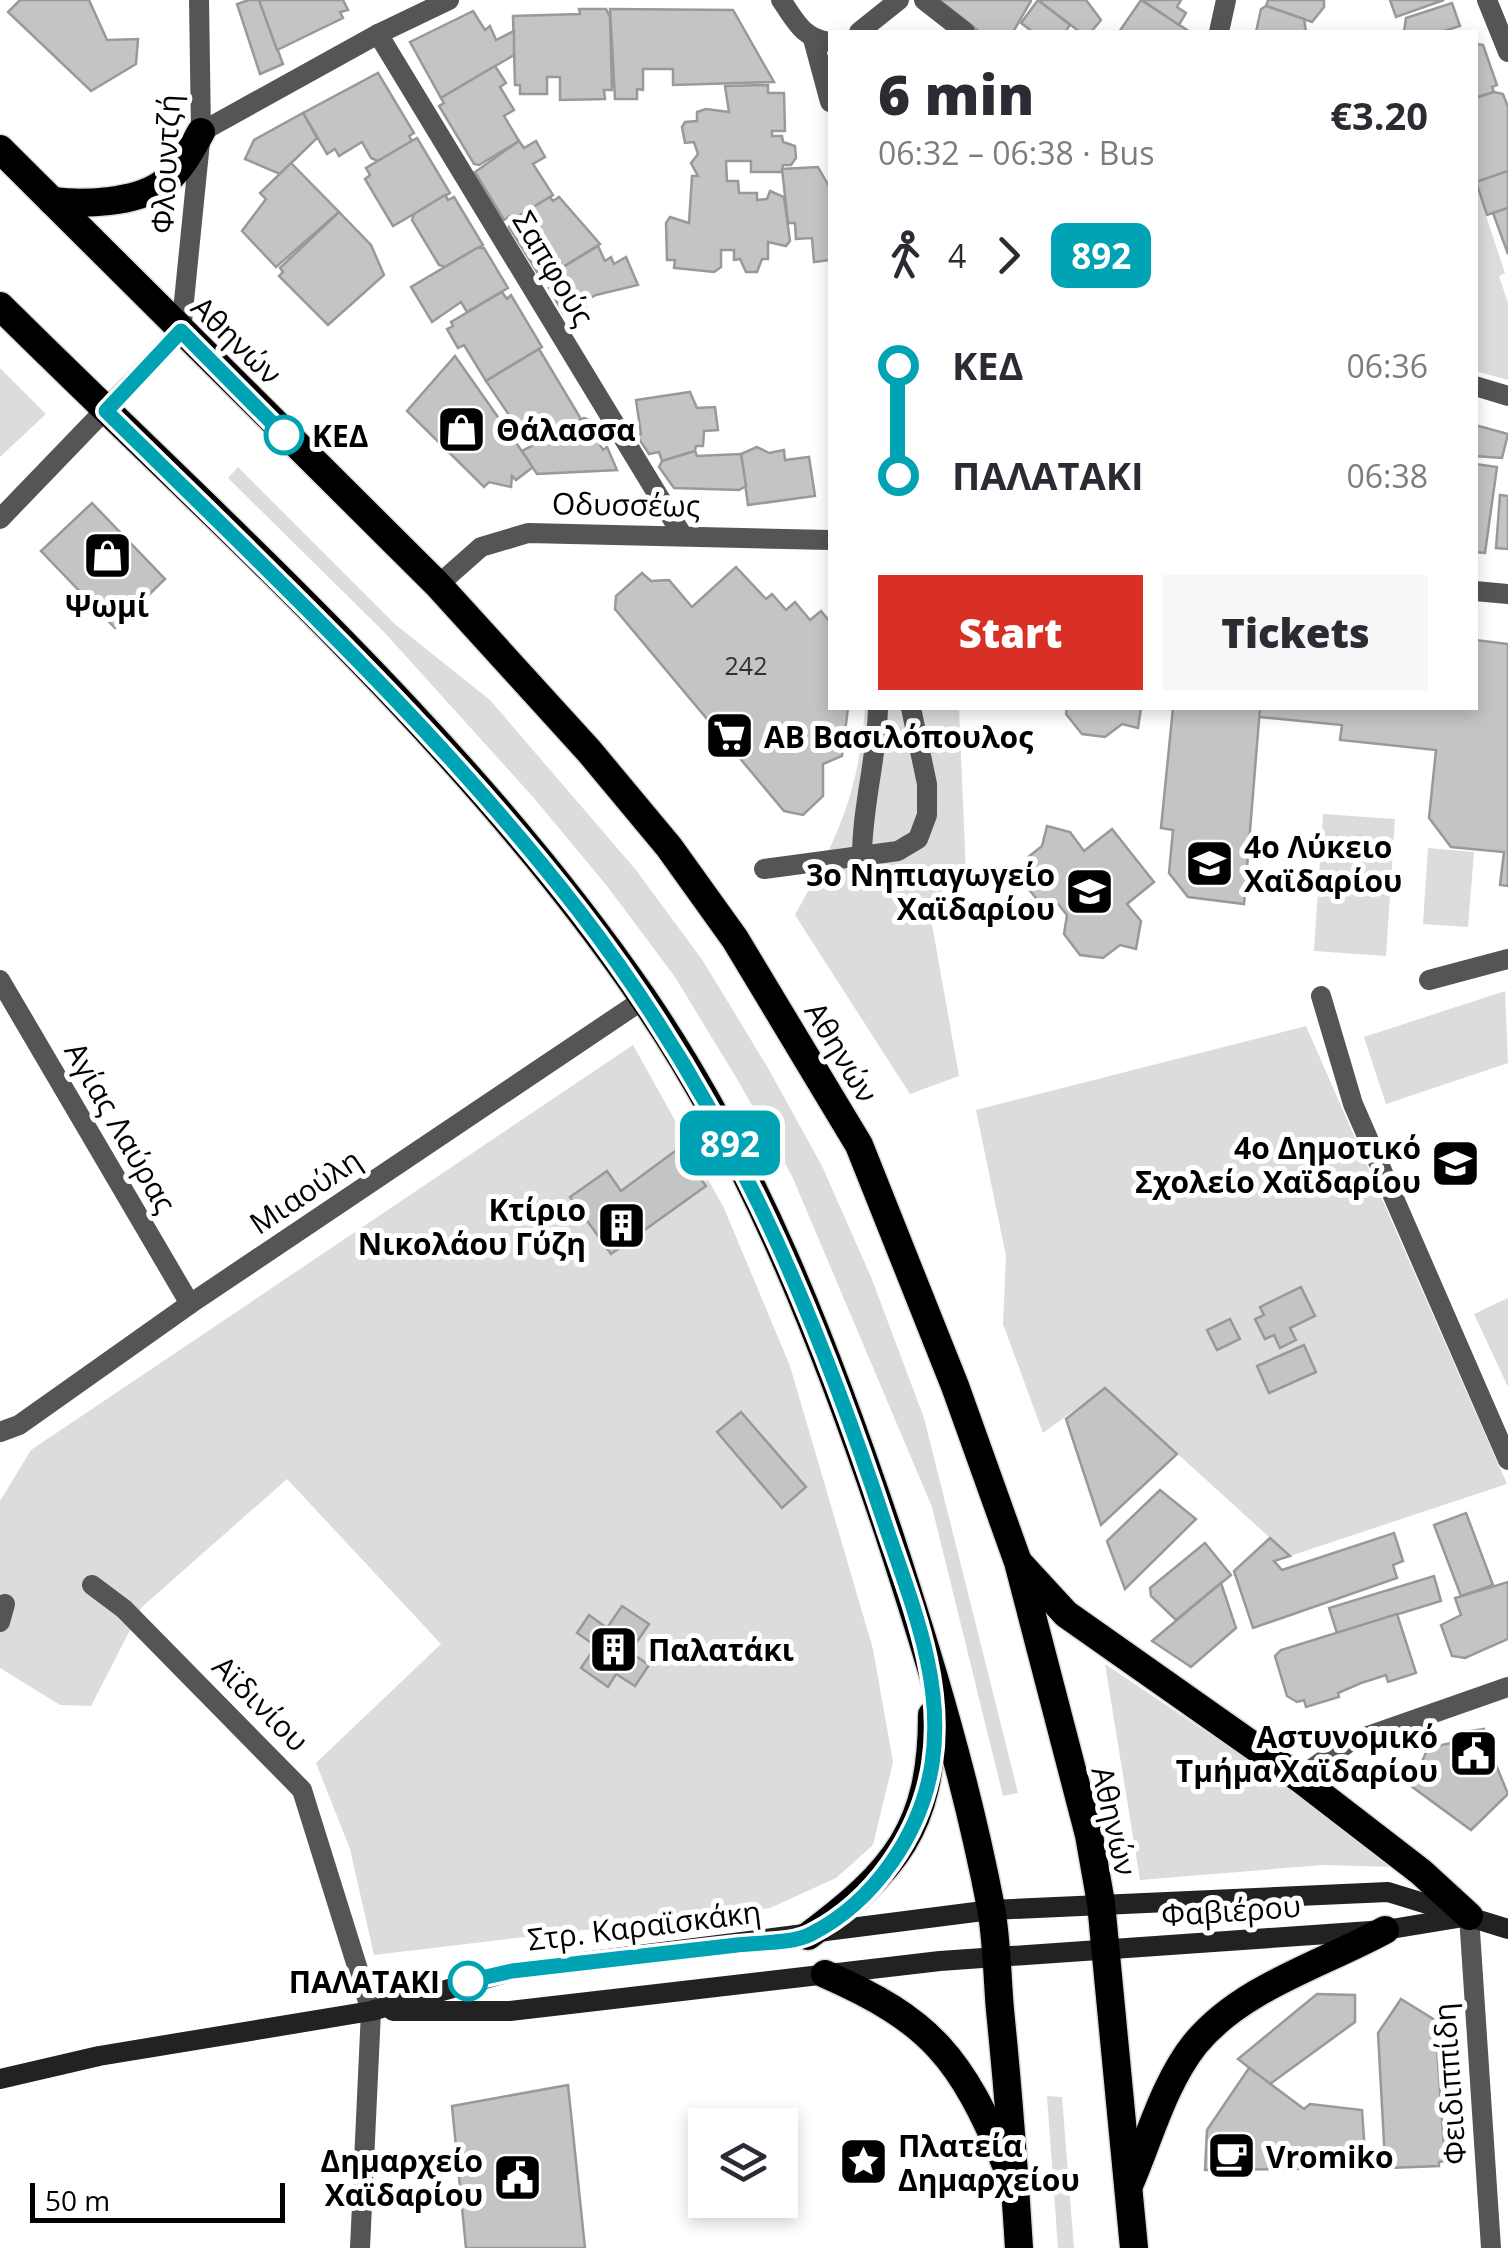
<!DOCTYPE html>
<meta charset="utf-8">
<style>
body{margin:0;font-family:"Open Sans",sans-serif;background:#f7f7f7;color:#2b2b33;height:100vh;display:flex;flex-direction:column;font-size:38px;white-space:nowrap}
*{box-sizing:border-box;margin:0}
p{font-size:32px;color:#7c7c81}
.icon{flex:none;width:55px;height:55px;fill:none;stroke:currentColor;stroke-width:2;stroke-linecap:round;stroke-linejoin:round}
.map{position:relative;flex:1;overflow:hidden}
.panel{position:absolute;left:828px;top:30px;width:650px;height:680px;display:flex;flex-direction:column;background:#fff;border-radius:0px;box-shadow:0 5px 15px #0003}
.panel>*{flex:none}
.badge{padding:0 20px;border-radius:15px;font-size:35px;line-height:65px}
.controls{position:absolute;left:688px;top:2108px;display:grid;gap:20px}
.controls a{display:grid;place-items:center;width:110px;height:110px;border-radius:0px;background:#fff;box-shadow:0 5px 15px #0003;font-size:50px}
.scale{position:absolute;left:30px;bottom:25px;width:255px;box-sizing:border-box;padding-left:10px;border:5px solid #000;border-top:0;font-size:28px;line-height:35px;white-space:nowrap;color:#000;-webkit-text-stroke:8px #fff;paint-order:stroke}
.map>.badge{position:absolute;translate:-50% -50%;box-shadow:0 0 0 5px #fff}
.legs{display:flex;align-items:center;gap:15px;height:110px;padding:0 50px;font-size:32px}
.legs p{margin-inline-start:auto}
.head{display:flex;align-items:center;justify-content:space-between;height:170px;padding:0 50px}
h1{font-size:55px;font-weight:800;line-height:75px}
.primary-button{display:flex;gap:20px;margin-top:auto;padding:20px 50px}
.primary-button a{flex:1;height:115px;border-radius:0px;background:#d93025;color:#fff;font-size:40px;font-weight:800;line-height:115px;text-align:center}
.primary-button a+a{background:#f7f7f7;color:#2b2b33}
ul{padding:0 50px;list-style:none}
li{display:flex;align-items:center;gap:35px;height:110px;font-size:38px}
li i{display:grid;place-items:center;width:15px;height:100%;margin:0 12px;background:currentColor}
li i::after{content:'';width:25px;height:25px;margin:-12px;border:8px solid;border-radius:50%;background:#fff}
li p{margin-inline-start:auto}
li:first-child i{background:linear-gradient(#0000 50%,currentColor 0)}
li:last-child i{background:linear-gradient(currentColor 50%,#0000 0)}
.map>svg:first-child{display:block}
.green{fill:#dcdcdc}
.building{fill:#c4c4c4;stroke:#999;stroke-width:2.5}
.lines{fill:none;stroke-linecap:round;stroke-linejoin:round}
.trunk-casing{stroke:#dbdbdb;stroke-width:31}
.pedestrian{stroke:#555;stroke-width:20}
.minor{stroke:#555;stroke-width:20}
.tertiary{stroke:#555;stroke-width:20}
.secondary{stroke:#222;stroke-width:20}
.trunk{stroke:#000;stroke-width:28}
.line-1-casing{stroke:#fff;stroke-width:22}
.line-1{stroke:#00a3b4;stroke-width:15}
.stop-1-dot{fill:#fff;stroke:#00a3b4;stroke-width:5}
.labels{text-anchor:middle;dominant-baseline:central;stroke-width:10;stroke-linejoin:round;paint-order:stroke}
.number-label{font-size:25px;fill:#313131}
.street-label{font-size:30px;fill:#000;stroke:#fff}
.poi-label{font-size:30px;font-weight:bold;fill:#000;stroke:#fff;text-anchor:start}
.stop-label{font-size:30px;font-weight:bold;fill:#000;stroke:#fff;text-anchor:start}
</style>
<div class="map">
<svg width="1508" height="2248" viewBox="0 0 1508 2248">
<rect width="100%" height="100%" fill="#fff"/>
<g class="green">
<path d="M1475,183L1505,273L1499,276L1508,303V380L1475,371Z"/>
<path d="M0,368L46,414L0,457Z"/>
<path d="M238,467L396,625L490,700L636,870L703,961L768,1068L822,1166L871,1277L924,1418L1018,1793L1003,1796L932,1507L792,1176L737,1079L675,977L607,886L533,797L384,632L228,478Z"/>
<path d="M865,708H959L966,873L928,902L959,1076L910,1094L795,915C836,841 859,794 865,708Z"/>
<path d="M1323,814L1395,819L1386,956L1314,951Z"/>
<path d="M1428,848L1474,852L1468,927L1423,924Z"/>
<path d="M1505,991L1508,1063L1386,1104L1364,1037Z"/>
<path d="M1306,1026L1507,1484L1290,1556L1105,1388L1043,1433L1003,1324L1006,1256L976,1110Z"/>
<path d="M633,1045L724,1208L790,1366L873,1649L893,1762L873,1845L836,1878L770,1908L374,1955L350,1849L316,1763L441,1644L287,1479L142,1607L91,1706L60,1705L0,1668V1501L31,1450Z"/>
<path d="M1508,1298V1387L1474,1314Z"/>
<path d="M1105,1664L1305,1798L1393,1867L1323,1865L1140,1880Z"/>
<path d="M1047,2096L1062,2097L1074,2248H1058Z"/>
</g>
<g class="building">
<path d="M20,0H89L107,40L138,39L136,64L91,91L8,12Z"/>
<path d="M249,0H259L283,64L260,74L237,4Z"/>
<path d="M259,0H343L348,10L340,12L343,18L277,50Z"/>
<path d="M939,0H1030L1031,1L1013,32H980Z"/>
<path d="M1038,0L1070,25L1065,32H1033L1021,23Z"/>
<path d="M1038,0H1086L1101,20L1091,32H1080Z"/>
<path d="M1141,0L1187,30L1186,32H1119Z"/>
<path d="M1142,0H1181L1177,7L1186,13L1179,25Z"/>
<path d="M1268,0H1324V7L1312,22L1266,6Z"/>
<path d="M1390,0H1444L1396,17Z"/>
<path d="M1452,3L1460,26L1441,32H1404L1406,18Z"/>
<path d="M1266,6L1304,19L1306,32H1256L1261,9Z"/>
<path d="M579,9H606L610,17L612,90H604L605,99L560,100V77H547V94H520V85H515L513,16L580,14Z"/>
<path d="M610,9L733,10L774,82L673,85V69H643V90L637,89V99H615Z"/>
<path d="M473,11L485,30L490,26L496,40L514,31V55L441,98L410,42Z"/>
<path d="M1475,44L1483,45L1497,85L1492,87L1494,92L1475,98Z"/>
<path d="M495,66L506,83L500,87L514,110L504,116L519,141L479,165L474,164L439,106L444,103L441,98Z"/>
<path d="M378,73L414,133L409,136L412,141L378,161L371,158L362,142L339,156L335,149L327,154L303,113Z"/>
<path d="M768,85V93H784L785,131H772V136H782L783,142L795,146L796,158L791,165H783L782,172H751V161H726L727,181H738L739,193H757V200L767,199L770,191L784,197L790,241L786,246L768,242V259H762L757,272H746L740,259L734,260V250H721V267L714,272L674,268L675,260H667L666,223L670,217L689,223L692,176H698L691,163L698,154L694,142L685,143L682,127L685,122L697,121V112L706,109L729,112L725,86Z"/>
<path d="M1494,92L1503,94L1508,107V171L1475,183V98Z"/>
<path d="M303,113L317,138L280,174L245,159L254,140Z"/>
<path d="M417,138L450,193L393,226L365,179L370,175L366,168Z"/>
<path d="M519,141L524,148L536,141L545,157L533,164L553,195L512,220L510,216L504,220L475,172Z"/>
<path d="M291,163L339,212L276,267L242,231L266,199L260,193Z"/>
<path d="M818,167L830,188V260L814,262L812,238L796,239L795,223H788L782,169Z"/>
<path d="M1508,171V208L1487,215L1476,182Z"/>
<path d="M445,195L448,200L454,197L483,245L445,267L439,265L412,220L414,214Z"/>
<path d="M550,197L553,201L559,197L600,244L542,280L509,227L512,220Z"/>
<path d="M1508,208V254L1493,213Z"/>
<path d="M339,212L371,245L384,275L328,325L279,276L283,272L280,268Z"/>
<path d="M598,246L605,261L611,257L614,264L626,257L638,285L596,295L585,300L586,308L563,313L549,288L556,284L550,275Z"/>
<path d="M477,248H484L508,288L467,312L461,302L432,322L411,287Z"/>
<path d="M502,292L507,299L511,295L542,347L486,381L464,345L458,348L447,329L453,326L451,322Z"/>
<path d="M539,349L581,419L530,446L486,381Z"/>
<path d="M455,356L533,467L516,480L512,476L511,487L489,482L484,487L407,411Z"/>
<path d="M690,392L697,408L715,407L718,430L704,431L703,446H696L695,451L662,461L659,452L649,454L637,436L641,434L636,400Z"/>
<path d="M584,418L591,421L597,432L594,434L603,450L607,447L617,470L537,474L522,451Z"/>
<path d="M1475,425L1508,434L1502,458L1475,456Z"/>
<path d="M757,447L769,453L784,450L785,460L809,457L815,496L748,505L741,454Z"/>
<path d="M695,451L697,456L741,454L746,486L739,490L674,488L659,467L662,461Z"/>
<path d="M1475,464L1497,467L1485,553L1475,552Z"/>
<path d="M1500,495L1508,496V549L1496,548Z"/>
<path d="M92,503L165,579L115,628L41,551Z"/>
<path d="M736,567L766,599L772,594L786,610L795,602L810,620L821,611L830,622V708H848L842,756L823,764V796L803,815L784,811L615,609L616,596L642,573L651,581L669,580L692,607Z"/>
<path d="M1475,640L1508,644V886L1500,885L1504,852L1451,847L1429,818L1436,750L1340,740L1342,725L1259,717L1260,708H1475Z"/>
<path d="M1067,708H1141L1138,728L1122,724L1105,737L1082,734L1066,714Z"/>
<path d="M1173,708H1260L1244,904L1188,897L1169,873L1173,830L1161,828Z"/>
<path d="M1047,826L1070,832L1084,851L1112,829L1154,882L1127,904L1141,921L1136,949L1120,945L1103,958L1080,955L1064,934L1067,915L1058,904L1040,903L1022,881L1027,858L1042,846Z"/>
<path d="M678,1149L706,1186L611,1254L570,1197L607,1171L621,1191Z"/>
<path d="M1301,1287L1315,1316L1290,1328L1296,1340L1280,1348L1274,1335L1265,1339L1255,1319L1264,1315L1260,1307Z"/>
<path d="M1230,1319L1240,1339L1217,1350L1207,1330Z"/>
<path d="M1304,1345L1316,1372L1269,1393L1257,1366Z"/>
<path d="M1105,1388L1177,1454L1101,1525L1066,1419Z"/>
<path d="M741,1412L806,1487L782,1508L717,1432Z"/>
<path d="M1160,1490L1196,1519L1125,1589L1107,1541Z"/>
<path d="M1466,1513L1493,1585L1461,1596L1434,1525Z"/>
<path d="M1394,1533L1403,1561L1393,1565L1397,1578L1253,1628L1234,1571L1270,1538L1290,1556L1274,1561L1282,1570Z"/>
<path d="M1205,1543L1231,1575L1176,1620L1151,1596L1150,1588Z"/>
<path d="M1434,1576L1441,1601L1337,1633L1329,1608Z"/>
<path d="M1508,1582V1639L1465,1658L1452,1656L1441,1625L1461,1615L1455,1598Z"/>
<path d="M1221,1583L1236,1628L1191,1667L1152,1641Z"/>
<path d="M622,1606L649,1624L630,1652L649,1665L635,1686L616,1674L608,1687L581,1668L596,1646L577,1633L589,1615L607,1628Z"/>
<path d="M1397,1614L1416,1673L1388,1682L1386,1675L1361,1683L1338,1693L1339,1697L1306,1707L1304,1700L1297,1702L1287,1696L1275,1656L1281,1650Z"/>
<path d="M1484,1729L1493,1767L1496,1765L1508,1794L1471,1830L1411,1786L1428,1748L1469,1739L1470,1731Z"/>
<path d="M1317,1994L1355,1995V2022L1270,2084L1238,2059Z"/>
<path d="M1401,1999L1435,2020L1445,2161L1439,2162V2166L1389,2168L1385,2161L1378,2033Z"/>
<path d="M1249,2068L1304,2109L1310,2104L1362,2110L1366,2168L1205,2170L1207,2130Z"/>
<path d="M568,2085L585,2248H466L452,2106Z"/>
</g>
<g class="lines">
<defs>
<g id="trunk">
<path d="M0,149L438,585L589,751L669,847L735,939L859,1145L955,1386L1018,1562L1089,1835L1101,1903L1134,2248"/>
<path d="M52,201C83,205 135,203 162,184C180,172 190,151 201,132"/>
<path d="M0,306C221,525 467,741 643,998C755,1162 826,1346 889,1534C929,1656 967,1782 991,1908C997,1941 997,1976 1000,2010C1008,2089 1014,2168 1019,2248"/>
<path d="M1019,1563L1066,1614L1299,1778L1421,1872L1469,1916"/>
<path d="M808,1936C895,1871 932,1828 932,1715"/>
<path d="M825,1974C932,2021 961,2058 1006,2165"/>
<path d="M1130,2183C1149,2139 1164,2083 1195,2044C1242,1987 1323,1964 1385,1930"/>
</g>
</defs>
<use href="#trunk" class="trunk-casing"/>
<g class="pedestrian">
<path d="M813,39L830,102"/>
<path d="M862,857C862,806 877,758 878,708"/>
<path d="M764,869L898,851L918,839L927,815V784L911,708"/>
<path d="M1429,980L1508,959"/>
</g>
<g class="minor">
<path d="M781,0C796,21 802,38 830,42"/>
<path d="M924,0L965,32"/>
<path d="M1487,0L1508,52"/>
<path d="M859,32L899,0"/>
<path d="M1219,32L1226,0"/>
<path d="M378,34L681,533"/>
<path d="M201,132L378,34L449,0"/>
<path d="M181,331L201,132L199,0"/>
<path d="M1475,386L1508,396"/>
<path d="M438,585L481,547L528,533L830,540"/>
<path d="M1475,591L1508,594"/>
<path d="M0,980L190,1304"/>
<path d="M1321,996L1353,1104L1508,1460"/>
<path d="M0,1432L19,1425L190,1304L644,999"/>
<path d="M92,1585L124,1609L302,1790L371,2011L360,2248"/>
<path d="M0,1622L5,1604"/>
<path d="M1299,1778L1348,1743L1508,1687"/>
<path d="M1469,1916L1491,2248"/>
</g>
<path class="tertiary" d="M0,519L181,331"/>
<g class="secondary">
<path d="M393,2011H510L940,1961L1385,1930L1464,1917"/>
<path d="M0,2079L99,2056L371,2011L513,1971L991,1910L1388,1892L1508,1929"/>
</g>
<use href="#trunk" class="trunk"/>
</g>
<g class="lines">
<defs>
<path id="line-1" d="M284,435L181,331L106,411C269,572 439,730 579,911C726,1102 810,1297 885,1524C911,1602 945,1681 932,1764C921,1834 874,1902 811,1934C792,1944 759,1942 737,1945C662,1954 587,1962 512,1971L468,1981"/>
</defs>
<use href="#line-1" class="line-1-casing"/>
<use href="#line-1" class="line-1"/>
</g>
<defs>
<symbol id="shop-square" viewBox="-11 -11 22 22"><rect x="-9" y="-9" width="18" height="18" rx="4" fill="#000" stroke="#fff"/><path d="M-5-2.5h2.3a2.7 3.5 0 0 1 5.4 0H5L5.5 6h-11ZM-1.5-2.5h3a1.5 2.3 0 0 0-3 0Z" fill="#fff"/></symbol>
<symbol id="supermarket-square" viewBox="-11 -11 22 22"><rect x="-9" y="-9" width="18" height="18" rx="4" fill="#000" stroke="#fff"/><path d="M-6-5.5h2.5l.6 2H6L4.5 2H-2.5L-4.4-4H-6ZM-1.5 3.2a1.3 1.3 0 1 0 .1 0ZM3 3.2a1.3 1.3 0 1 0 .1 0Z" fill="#fff"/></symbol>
<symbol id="school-square" viewBox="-11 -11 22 22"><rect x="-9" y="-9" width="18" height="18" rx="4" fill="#000" stroke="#fff"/><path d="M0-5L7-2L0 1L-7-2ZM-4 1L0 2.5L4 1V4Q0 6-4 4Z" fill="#fff"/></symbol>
<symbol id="building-square" viewBox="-11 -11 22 22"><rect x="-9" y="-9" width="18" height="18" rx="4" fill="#000" stroke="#fff"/><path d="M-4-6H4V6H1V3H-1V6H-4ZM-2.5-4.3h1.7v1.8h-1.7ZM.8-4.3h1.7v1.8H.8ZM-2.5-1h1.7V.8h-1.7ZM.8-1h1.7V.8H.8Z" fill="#fff"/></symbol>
<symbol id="civic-square" viewBox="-11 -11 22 22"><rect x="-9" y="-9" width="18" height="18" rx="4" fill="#000" stroke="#fff"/><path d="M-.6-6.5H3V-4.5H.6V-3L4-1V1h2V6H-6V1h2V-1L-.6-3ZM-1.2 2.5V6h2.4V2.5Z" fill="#fff"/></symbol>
<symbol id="cafe-square" viewBox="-11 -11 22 22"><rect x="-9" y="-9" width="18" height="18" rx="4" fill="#000" stroke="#fff"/><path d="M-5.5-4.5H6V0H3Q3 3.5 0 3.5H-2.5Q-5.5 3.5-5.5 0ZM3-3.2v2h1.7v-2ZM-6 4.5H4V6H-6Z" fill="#fff"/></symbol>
<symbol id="sight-square" viewBox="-11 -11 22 22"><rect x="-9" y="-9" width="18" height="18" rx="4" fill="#000" stroke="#fff"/><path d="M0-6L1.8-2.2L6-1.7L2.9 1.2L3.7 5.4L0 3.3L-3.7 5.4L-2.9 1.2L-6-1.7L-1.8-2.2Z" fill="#fff"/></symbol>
</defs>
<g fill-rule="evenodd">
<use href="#shop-square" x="434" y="402" width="55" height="55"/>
<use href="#shop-square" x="80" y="528" width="55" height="55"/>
<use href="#supermarket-square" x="702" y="708" width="55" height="55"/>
<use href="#school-square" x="1182" y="836" width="55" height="55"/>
<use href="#school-square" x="1062" y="864" width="55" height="55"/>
<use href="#school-square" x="1428" y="1136" width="55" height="55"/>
<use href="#building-square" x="594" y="1198" width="55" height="55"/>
<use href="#building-square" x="586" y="1622" width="55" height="55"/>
<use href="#civic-square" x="1446" y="1726" width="55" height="55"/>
<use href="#cafe-square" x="1204" y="2128" width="55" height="55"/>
<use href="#sight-square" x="836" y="2134" width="55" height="55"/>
<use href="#civic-square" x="490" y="2150" width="55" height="55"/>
</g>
<g class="stop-1-dot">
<circle cx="284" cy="435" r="18"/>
<circle cx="468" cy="1981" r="18"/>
</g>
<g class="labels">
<g class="number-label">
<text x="746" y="665">242</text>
</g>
<g class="street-label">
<text transform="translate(165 164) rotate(-87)">Φλουντζή</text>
<text transform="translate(554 268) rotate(59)">Σαπφούς</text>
<text transform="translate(237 340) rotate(44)">Αθηνών</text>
<text transform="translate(626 504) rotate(1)">Οδυσσέως</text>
<text transform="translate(842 1052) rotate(59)">Αθηνών</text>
<text transform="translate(121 1127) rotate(60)">Αγίας Λαύρας</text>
<text transform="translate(305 1191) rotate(-34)">Μιαούλη</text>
<text transform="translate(261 1703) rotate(45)">Αϊδινίου</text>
<text transform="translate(1115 1821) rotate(77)">Αθηνών</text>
<text transform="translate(1231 1910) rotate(-4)">Φαβιέρου</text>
<text transform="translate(644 1925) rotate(-7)">Στρ. Καραϊσκάκη</text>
<text transform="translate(1449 2084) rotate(-94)">Φειδιππίδη</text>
</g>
<g class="poi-label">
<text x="496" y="429">Θάλασσα</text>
<text x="107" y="605" text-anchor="middle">Ψωμί</text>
<text x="764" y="736">ΑΒ Βασιλόπουλος</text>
<text x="1244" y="846">4ο Λύκειο<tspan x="1244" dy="34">Χαϊδαρίου</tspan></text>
<text x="1055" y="874" text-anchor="end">3ο Νηπιαγωγείο<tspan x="1055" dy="34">Χαϊδαρίου</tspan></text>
<text x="1421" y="1147" text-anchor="end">4ο Δημοτικό<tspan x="1421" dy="34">Σχολείο Χαϊδαρίου</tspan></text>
<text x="586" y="1209" text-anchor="end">Κτίριο<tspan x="586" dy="34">Νικολάου Γύζη</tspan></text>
<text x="648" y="1649">Παλατάκι</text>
<text x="1438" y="1736" text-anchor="end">Αστυνομικό<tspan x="1438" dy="34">Τμήμα Χαϊδαρίου</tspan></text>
<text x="898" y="2145">Πλατεία<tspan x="898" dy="34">Δημαρχείου</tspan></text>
<text x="1266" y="2156">Vromiko</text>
<text x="483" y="2160" text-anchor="end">Δημαρχείο<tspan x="483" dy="34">Χαϊδαρίου</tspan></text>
</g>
<g class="stop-label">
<text x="312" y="435">ΚΕΔ</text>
<text x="440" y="1981" text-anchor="end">ΠΑΛΑΤΑΚΙ</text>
</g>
</g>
</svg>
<div class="controls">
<a><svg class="icon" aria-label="layers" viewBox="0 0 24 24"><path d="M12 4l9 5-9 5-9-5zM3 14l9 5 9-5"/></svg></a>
</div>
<div class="scale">50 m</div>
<b class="badge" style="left:730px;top:1143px;background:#00a3b4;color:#fff">892</b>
<section class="panel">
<div class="head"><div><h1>6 min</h1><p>06:32 – 06:38 · Bus</p></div><b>€3.20</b></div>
<div class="legs"><svg class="icon" aria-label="walk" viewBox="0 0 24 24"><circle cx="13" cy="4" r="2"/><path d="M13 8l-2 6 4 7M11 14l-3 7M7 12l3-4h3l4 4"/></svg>4<svg class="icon" aria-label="forward" viewBox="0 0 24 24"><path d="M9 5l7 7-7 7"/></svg><b class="badge" style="background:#00a3b4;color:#fff">892</b></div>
<ul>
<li><i style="color:#00a3b4"></i><b>ΚΕΔ</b><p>06:36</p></li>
<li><i style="color:#00a3b4"></i><b>ΠΑΛΑΤΑΚΙ</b><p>06:38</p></li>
</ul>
<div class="primary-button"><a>Start</a><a>Tickets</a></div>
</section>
</div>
